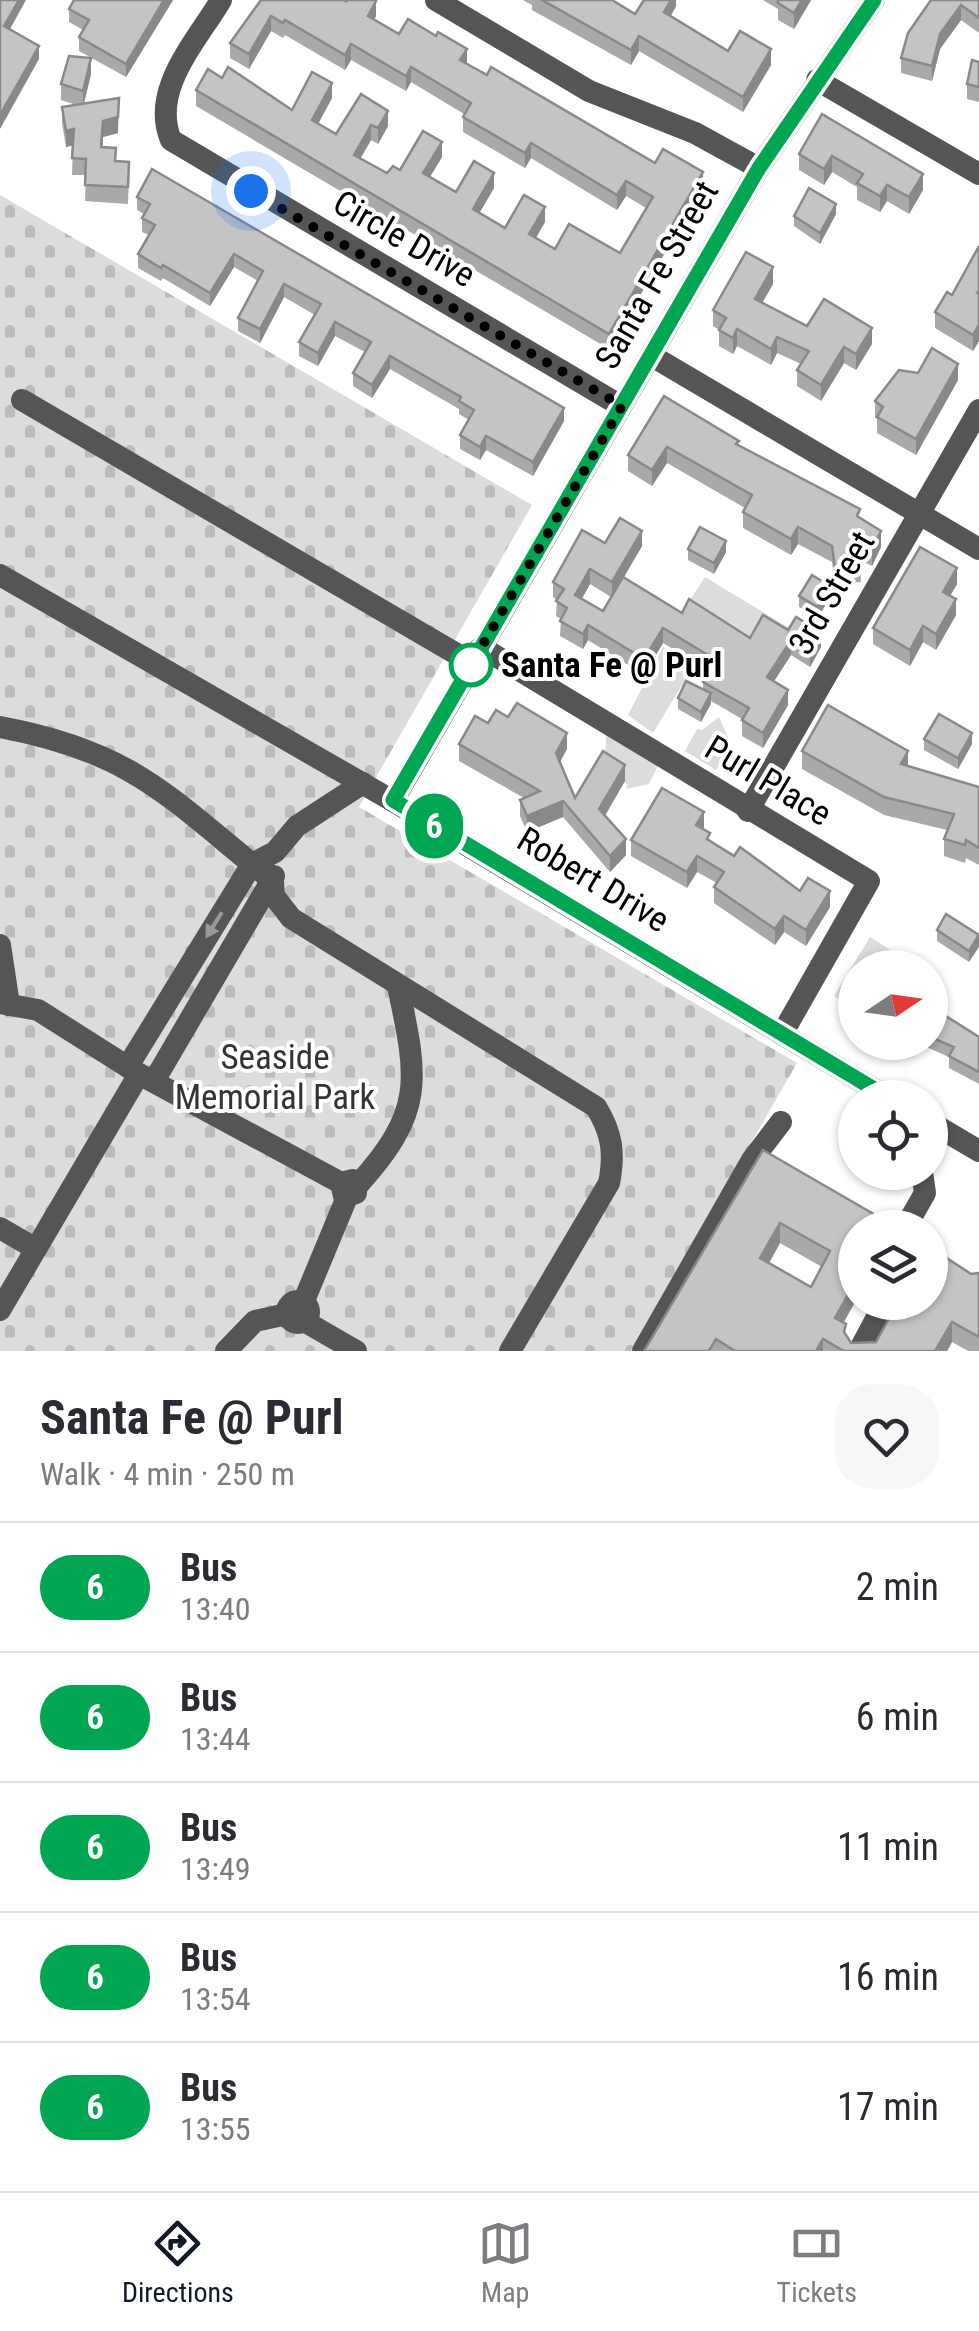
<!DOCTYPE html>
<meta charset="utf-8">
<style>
body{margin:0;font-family:"Roboto Condensed",sans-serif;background:#f7f7f7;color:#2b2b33;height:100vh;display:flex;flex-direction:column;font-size:38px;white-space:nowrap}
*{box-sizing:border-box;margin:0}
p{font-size:32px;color:#7c7c81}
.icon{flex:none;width:55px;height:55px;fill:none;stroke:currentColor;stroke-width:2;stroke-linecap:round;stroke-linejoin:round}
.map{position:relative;height:1351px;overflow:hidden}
.drawer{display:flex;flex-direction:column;background:#fff;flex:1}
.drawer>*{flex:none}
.badge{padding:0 20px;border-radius:32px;font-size:35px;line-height:65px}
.needle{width:65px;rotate:77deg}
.fabs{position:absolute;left:838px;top:950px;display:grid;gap:20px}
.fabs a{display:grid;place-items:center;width:110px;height:110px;border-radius:50%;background:#fff;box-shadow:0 2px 8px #0004;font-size:50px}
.you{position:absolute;width:50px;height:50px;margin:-25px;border:8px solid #fff;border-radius:50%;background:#1a73e8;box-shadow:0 0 0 15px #1a73e833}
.map>.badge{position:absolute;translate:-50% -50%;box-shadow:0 0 0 5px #fff}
.round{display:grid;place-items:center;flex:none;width:105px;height:105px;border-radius:40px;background:#f7f7f7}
.summary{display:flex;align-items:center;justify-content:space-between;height:170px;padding:0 40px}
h1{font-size:48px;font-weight:700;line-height:75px}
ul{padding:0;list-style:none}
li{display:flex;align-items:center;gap:30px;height:130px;padding:0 40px;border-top:2px solid #e1e1e2}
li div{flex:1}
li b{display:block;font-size:38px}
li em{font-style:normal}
li .badge{min-width:110px;font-weight:700;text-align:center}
.dock{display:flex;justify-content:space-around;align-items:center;height:140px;border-top:2px solid #e1e1e2;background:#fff;font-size:28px;color:#7c7c81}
.dock a{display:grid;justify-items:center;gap:5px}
.dock .active{color:#111827}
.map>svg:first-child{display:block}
.green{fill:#dcdcdc}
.cemetery{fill:url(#cemetery-stones)}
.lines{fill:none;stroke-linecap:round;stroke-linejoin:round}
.minor{stroke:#555;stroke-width:22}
.wall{fill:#a9a9a9;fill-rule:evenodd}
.shaded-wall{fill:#898989}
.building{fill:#c4c4c4;stroke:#898989;stroke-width:2.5;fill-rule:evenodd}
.oneway{fill:#999}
.line-casing{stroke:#fff;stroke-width:22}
.line{stroke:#00a651;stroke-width:15}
.walk{stroke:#000;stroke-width:10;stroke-dasharray:0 18}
.stop-dot{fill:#fff;stroke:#00a651;stroke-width:5}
.labels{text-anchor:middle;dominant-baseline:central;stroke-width:8;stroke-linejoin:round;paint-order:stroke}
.street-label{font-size:35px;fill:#000;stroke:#fff}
.stop-label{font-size:35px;font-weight:bold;fill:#000;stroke:#fff;text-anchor:start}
.park-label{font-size:35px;fill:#333;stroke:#fff}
</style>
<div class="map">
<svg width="979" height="1351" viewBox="0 0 979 1351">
<defs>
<pattern id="cemetery-stones" width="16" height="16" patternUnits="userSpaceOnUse" patternTransform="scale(2.5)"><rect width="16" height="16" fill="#dcdcdc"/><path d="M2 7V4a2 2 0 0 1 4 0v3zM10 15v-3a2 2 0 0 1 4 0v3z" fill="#bbb"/></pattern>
</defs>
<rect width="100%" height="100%" fill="#fff"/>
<g class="green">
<path d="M705,577L796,632L750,653L684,609Z"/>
<path d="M663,647L695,666L696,677L682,685L653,733L628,715Z"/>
<path d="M719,717L731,744L716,770L685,751L697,729L702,730Z"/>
<path d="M606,735L658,766L649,784L626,789L627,784L605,768Z"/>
<path d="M870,937L897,954L889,967L855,968V1009L834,996Z"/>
</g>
<path class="cemetery" d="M0,195L532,505L359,807L797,1063L631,1351H0Z"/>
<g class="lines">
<g class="minor">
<path d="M221,0C196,42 150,90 171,140L621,406"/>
<path d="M436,0L589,91L695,133L759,168"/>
<path d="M817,80L979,174"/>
<path d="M652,356L979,549"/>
<path d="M22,400L472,663"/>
<path d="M0,575L393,801L889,1098"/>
<path d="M481,647L869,881L782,1034"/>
<path d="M0,727C136,752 171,800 273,881L274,896L291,918L596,1107C612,1133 615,1153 609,1183L510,1351"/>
<path d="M393,801L759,168L874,0"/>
<path d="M748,811L979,410"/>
<path d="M0,945L9,1005"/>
<path d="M0,1003L38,1010L139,1074L341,1183L353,1180L356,1193L344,1196L341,1183"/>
<path d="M128,1066L252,864L275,852L297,826L363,783"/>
<path d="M154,1081L274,876"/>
<path d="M930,1122L979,1151"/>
<path d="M357,1186C425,1111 418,1080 398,986"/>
<path d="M0,1228L36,1249"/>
<path d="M905,1228L925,1193L922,1172"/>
<circle cx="298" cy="1312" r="11"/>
<path d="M303,1303L347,1197"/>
<path d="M0,1310L139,1074"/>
<path d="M304,1321L356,1351"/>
<path d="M226,1351L255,1321L287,1314"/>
<path d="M643,1351L752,1160L781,1122"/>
<path d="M859,1351L885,1302"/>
</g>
</g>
<g class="wall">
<path d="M173,0L126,77L79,51V37L83,30L69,22V9Z"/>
<path d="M261,0L376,16L374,19L399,34L467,64L703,187L609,349L196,106V90L222,78L292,110L332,98L318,124L336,134L361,94L388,126L378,144L371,140L360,158L387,173L442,157L430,177L456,192L494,188L479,213L505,228L545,222L536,238L555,249L620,253L646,208L626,196L617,210L531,158L525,168L463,132V117L464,114L411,82L406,91L351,60L345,70L285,35L283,38L271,31L249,69L230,58V43Z"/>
<path d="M523,0H612L635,14L676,0V6L671,16L728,51L771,65L743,112L639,51L631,65L532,10V5Z"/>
<path d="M763,0H811L794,29L778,20V9Z"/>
<path d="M931,0H979V33L961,20L940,49L932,81L901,73V58Z"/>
<path d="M979,62V102L967,99V84Z"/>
<path d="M91,74L84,103L118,133L103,137V147L129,178L128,204L85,201L86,175H72L73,145L66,147L62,123V107L76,105L61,100V84Z"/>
<path d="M822,114L923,190L909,214L887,201L880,212L857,200V187L832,172L824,185L799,170V154Z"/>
<path d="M137,197L564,421L533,476L486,450L480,460L460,449V435L469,420L459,414V409L390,369L372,398L353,386V373L365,352L335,336L318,366L299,356V342L315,315L284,297L260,343L238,331V318L258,281L234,267L210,306L163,278L161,281L138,268V254L149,235L142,232V218L144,214L137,210Z"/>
<path d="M836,214L820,244L794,226V216Z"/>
<path d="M979,246V341L973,351L935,328V312L952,295Z"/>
<path d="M773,284L762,303L807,326L872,344L856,370L844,363L821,401L797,386V370L801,364L777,353L771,365L737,346L733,354L719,346V330L713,326V310Z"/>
<path d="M958,380L916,455L877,433V419L875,417V401Z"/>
<path d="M664,396L739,445L860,518L881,547L872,566L860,560L861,582L835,584L832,562L798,544L791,555L743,528V512L745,508L667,463L652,486L628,471V455Z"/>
<path d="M605,543L642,546L624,577L682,613L750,638L763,615L821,647L810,667L791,655L774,681L788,705L763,748L742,736V719L711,701L701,722L678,709V698L703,689V682L710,671L663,643L644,675L588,640L583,649L560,636L561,619L556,616L557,600L553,597V582ZM590,584L611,597L603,611L582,599Z"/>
<path d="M688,549L726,552L714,574L688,560Z"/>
<path d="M957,584L950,596L956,615L936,650L923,642L910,666L873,644V628Z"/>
<path d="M799,596L830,597L818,618L799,607Z"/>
<path d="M488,723L567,749L560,762L575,798L625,781L605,816L626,855L610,872L563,817L527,832L520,816V800L524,798L459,761V744Z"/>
<path d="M924,739L972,744L958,769L924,750Z"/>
<path d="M802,751L908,766L979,787V865L966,858L965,863L944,856V839L947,830L884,815L802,769Z"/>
<path d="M704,827L703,829L710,841L830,907L806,946L784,932L775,945L714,903V887L717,883L697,872L687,888L631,856V840Z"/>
<path d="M937,930L979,935L969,962L937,941Z"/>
<path d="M930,1006L979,1037V1084L949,1068V1057L915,1042H930Z"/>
<path d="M763,1150L889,1228H855V1302L843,1323L846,1334L851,1343L876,1342L971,1274L979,1273V1351H968L952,1342L947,1351H644ZM780,1243L822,1267L811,1287L769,1263Z"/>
</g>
<g class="shaded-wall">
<path d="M19,0H26L4,40V26Z"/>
<path d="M164,0H173L126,77V64Z"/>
<path d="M671,0H676V6L664,27V12Z"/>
<path d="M802,0H811L794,29V13Z"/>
<path d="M376,1V16L368,31V16Z"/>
<path d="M961,5V20L940,49L932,81V66L940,34Z"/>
<path d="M271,16V31L249,69V54Z"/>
<path d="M639,36V51L631,65V50Z"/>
<path d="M351,44V60L345,70V55Z"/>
<path d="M39,46V59L0,129V115Z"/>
<path d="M467,49V64L460,60Z"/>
<path d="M771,49V65L743,112V97Z"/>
<path d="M91,58V74L83,107V91Z"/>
<path d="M411,67V82L406,91V76Z"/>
<path d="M332,83V98L312,135V120Z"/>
<path d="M119,98L118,133L103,137L101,163L103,121Z"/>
<path d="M388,111V126L378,144V128Z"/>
<path d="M371,125V140L354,170V155Z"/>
<path d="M74,129V145L66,147V131Z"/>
<path d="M442,142V157L423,188V173Z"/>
<path d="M531,143V158L525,168V153Z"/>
<path d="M832,156V172L824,185V169Z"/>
<path d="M703,172V187L609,349V334Z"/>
<path d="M494,173V188L473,224V209Z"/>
<path d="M923,174V190L909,214V197Z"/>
<path d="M626,181V196L617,210V195Z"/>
<path d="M887,185V201L880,212V196Z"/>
<path d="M836,204V214L820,244V233Z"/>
<path d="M545,207V222L529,249V234Z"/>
<path d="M234,254V267L210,306V293Z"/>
<path d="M773,267V284L755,315V299Z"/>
<path d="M284,284V297L260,343V329Z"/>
<path d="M335,322V336L318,366V353Z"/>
<path d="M979,325V341L973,351V335Z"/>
<path d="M872,328V344L856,370V354Z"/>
<path d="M737,329V346L733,354V338Z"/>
<path d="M777,337V353L771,365V349Z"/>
<path d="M844,347V363L821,401V385Z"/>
<path d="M390,356V369L372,398V385Z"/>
<path d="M958,364V380L916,455V439Z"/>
<path d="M564,408V421L533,476V462Z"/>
<path d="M486,436V450L480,460V447Z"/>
<path d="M667,447V463L652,486V470Z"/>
<path d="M798,527V544L791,555V539Z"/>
<path d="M642,531V546L612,597V582Z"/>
<path d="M881,531V547L872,566V549Z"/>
<path d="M726,541V552L714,574V563Z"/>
<path d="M957,568V584L943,608V592Z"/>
<path d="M590,569V584L575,610V595Z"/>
<path d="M830,586V597L818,618V607Z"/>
<path d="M956,599V615L936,650V634Z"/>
<path d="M588,625V640L583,649V634Z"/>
<path d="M923,626V642L910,666V650Z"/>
<path d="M663,628V643L644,675V659Z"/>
<path d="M821,632V647L810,667V652Z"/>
<path d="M791,640V655L767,692V677Z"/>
<path d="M788,690V705L763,748V733Z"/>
<path d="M711,693V704L701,722V712Z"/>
<path d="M567,733V749L556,769V753Z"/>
<path d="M972,733V744L958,769V758Z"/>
<path d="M908,751V768L901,764Z"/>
<path d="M625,765V781L599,825V809Z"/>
<path d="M563,801V817L527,832V816Z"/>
<path d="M704,812V827L696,840V825Z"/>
<path d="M626,839V855L610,872V856Z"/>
<path d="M697,856V872L687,888V872Z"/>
<path d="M830,891V907L806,946V930Z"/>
<path d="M784,916V932L775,945V929Z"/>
<path d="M979,936V947L969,962V951Z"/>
<path d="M780,1223V1243L760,1279V1258Z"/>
<path d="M855,1282V1302L835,1338V1318Z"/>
<path d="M952,1322V1342L947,1351H935Z"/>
<path d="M823,1339V1351H816Z"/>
</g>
<g class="building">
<path d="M0,0H19L4,26L39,46L0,115Z"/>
<path d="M74,0H164L126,64L79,37L89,20L69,9Z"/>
<path d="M261,0H343L346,1V0H374L376,1L368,16L399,34L408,19L436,36L438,32L467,49L460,60L487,75L491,67L655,163L663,149L703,172L609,334L196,90L208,69L222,78L228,67L292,110L312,72L332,83L312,120L336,134L361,94L388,111L378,128L371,125L354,155L387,173L393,166L400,170L423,131L442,142L423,173L456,192L474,161L494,173L473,209L505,228L524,195L545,207L529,234L555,249L569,224L620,253L653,197L626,181L617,195L531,143L525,153L463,117L471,103L411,67L406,76L351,44L345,55L285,20L283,23L271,16L249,54L230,43Z"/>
<path d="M542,0H612L635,14L644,0H671L664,12L728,51L740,31L771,49L743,97L639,36L631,50Z"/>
<path d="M778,0H802L794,13L778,3Z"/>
<path d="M931,0H979V18L961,5L940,34L932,66L901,58L908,33Z"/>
<path d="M69,56L91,58L83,91L61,84Z"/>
<path d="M972,60L979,62V87L967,84Z"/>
<path d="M119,98L118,117L103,121L101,147L116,148L115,161L129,162L128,187L85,185L86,159L72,158L74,129L66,131L62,107Z"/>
<path d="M822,114L923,174L909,197L887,185L880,196L857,183L863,174L832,156L824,169L799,154Z"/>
<path d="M152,169L564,408L533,462L486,436L480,447L460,435L474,410L459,401L461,397L390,356L372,385L353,373L371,342L335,322L318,353L299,342L321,304L284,284L260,329L238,318L263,271L234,254L210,293L163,265L161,268L138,254L155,225L142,218L150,204L137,197Z"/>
<path d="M809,188L836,204L820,233L794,216Z"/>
<path d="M979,246V290L977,293L979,294V325L973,335L935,312L947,292L952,295Z"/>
<path d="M746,252L773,267L755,299L807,326L824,299L872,328L856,354L844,347L821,385L797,370L809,351L777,337L771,349L737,329L733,338L719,330L726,318L713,310Z"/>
<path d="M932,348L958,364L916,439L877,417L883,407L875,401L899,370L918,373Z"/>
<path d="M664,396L739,441L736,444L860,509L857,516L881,531L872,549L857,543L861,566L835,568L832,546L798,527L791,539L743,512L752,495L667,447L652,470L628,455Z"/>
<path d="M620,518L642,531L612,582L590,569L575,595L603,611L623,577L682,613L689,599L750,638L763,615L788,630L796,617L821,632L810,652L791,640L767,677L788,690L763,733L742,720L749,708L703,682L716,660L663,628L644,659L588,625L583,634L560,621L567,608L556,601L564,589L553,582L582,530L605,543Z"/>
<path d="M700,527L726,541L714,563L688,549Z"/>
<path d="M920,547L957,568L943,592L956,599L936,634L923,626L910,650L873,628Z"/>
<path d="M812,575L830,586L818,607L799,596Z"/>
<path d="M686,681L711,693L701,712L678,698Z"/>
<path d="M517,703L567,733L556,753L575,798L603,751L625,765L599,809L626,839L610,856L563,801L527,816L520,800L540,791L459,744L475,716L488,723L496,710L508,717Z"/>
<path d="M828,705L908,751L901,764L979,787V848L966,840L965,845L944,839L954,814L884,797L802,751Z"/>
<path d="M939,714L972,733L958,758L924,739Z"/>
<path d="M662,788L704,812L696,825L710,833L707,839L734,856L740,847L800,891L808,878L830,891L806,930L784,916L775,929L714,887L724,872L697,856L687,872L631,840Z"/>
<path d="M946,914L979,935L969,951L937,930Z"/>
<path d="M930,1006L979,1037V1072L949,1056L954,1047L930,1037Z"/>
<path d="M763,1150L889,1223L886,1228H855V1282L835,1318L846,1324L844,1332L851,1343L876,1342L898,1302H930V1247L971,1274L979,1273V1337L952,1322L935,1351H844L823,1339L816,1351H735L716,1339L709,1351H644ZM780,1223L830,1251L811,1287L760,1258Z"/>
</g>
<defs><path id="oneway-solid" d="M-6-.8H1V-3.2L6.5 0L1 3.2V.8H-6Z" transform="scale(2.5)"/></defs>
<use class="oneway" href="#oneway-solid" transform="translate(214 925) rotate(122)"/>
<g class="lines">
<defs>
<path id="line" d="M874,0L759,168L393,800L889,1098"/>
</defs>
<use href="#line" class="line-casing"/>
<use href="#line" class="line"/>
<path class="walk" d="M251,191L622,406L471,665"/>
</g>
<circle class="stop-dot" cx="471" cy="665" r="20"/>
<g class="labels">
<g class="street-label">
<text transform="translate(404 239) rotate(30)">Circle Drive</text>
<text transform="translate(657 275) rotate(-60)">Santa Fe Street</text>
<text transform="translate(832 593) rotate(-60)">3rd Street</text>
<text transform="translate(768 781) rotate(31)">Purl Place</text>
<text transform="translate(593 880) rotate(31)">Robert Drive</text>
</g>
<g class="stop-label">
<text x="501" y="665">Santa Fe @ Purl</text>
</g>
<g class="park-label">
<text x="275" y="1057">Seaside<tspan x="275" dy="40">Memorial Park</tspan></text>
</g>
</g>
</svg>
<div class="fabs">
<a><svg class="needle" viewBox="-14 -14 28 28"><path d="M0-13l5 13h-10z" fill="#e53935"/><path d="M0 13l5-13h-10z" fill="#7c7c81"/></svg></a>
<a><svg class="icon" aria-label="locate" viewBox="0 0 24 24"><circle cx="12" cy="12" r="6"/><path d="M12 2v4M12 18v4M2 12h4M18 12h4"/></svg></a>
<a><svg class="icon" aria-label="layers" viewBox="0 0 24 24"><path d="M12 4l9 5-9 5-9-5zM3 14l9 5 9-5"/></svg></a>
</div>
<div class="you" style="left:251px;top:191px"></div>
<b class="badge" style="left:434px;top:826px;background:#00a651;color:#fff">6</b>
</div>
<section class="drawer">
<div class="summary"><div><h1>Santa Fe @ Purl</h1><p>Walk · 4 min · 250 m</p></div><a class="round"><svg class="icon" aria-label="heart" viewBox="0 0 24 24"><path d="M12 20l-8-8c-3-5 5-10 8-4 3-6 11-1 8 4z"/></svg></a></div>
<ul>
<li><span class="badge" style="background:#00a651;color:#fff">6</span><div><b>Bus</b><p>13:40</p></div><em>2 min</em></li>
<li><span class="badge" style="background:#00a651;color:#fff">6</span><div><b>Bus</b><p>13:44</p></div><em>6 min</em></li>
<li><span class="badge" style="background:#00a651;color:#fff">6</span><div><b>Bus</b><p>13:49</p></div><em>11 min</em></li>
<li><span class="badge" style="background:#00a651;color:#fff">6</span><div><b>Bus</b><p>13:54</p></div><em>16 min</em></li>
<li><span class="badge" style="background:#00a651;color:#fff">6</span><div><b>Bus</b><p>13:55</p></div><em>17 min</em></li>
</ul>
</section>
<nav class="dock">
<a class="active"><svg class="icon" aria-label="directions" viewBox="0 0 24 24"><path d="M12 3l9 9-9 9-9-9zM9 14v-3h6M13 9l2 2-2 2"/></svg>Directions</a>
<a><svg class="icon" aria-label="map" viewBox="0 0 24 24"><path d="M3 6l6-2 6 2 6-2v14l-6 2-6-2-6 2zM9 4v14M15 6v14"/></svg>Map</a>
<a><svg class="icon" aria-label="tickets" viewBox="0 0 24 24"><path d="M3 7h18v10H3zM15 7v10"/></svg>Tickets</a>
</nav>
